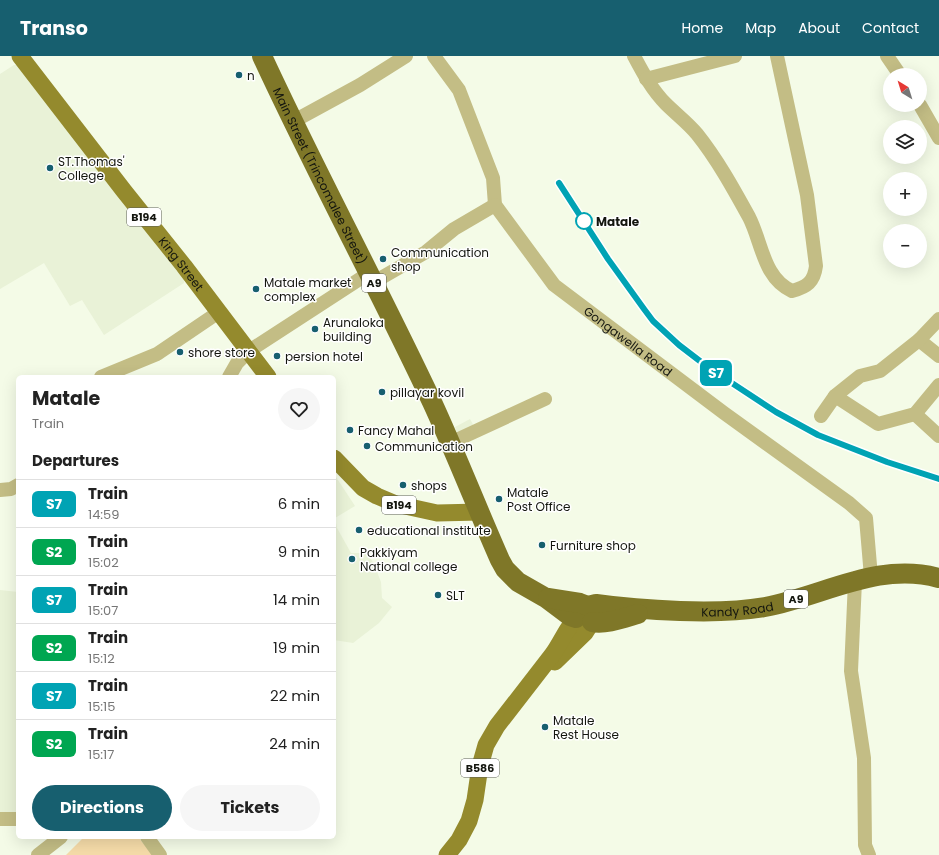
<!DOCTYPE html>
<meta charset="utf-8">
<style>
body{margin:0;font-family:Poppins,sans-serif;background:#f6f6f6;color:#222;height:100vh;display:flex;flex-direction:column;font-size:15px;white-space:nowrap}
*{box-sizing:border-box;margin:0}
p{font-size:13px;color:#767676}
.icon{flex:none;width:22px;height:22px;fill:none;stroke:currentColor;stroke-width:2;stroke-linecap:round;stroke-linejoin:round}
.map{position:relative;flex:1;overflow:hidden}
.panel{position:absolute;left:16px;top:319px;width:320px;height:464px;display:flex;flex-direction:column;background:#fff;border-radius:6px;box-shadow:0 4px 16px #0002}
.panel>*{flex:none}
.badge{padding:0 8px;border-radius:6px;font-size:14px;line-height:26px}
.needle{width:26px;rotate:322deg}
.fabs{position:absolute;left:883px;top:12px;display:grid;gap:8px}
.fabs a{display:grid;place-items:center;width:44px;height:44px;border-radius:50%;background:#fff;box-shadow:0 4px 16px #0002;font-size:20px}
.map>.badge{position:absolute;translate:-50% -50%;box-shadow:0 0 0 2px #fff}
h2{padding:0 16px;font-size:15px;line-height:36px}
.round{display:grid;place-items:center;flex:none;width:42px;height:42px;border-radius:21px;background:#f6f6f6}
.overview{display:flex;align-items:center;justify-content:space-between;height:68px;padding:0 16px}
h1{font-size:19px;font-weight:700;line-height:30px}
.button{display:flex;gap:8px;margin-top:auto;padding:8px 16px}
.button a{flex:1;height:46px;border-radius:24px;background:#175f6f;color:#fff;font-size:16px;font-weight:700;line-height:46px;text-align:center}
.button a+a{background:#f6f6f6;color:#222}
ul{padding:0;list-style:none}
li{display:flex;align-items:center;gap:12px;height:48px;padding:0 16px;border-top:1px solid #e0e0e0}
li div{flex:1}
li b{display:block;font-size:15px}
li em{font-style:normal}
li .badge{min-width:44px;font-weight:700;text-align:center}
header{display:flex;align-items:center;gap:24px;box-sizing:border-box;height:56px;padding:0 20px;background:#175f6f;color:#fff}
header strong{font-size:19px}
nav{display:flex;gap:22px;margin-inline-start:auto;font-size:14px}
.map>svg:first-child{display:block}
.built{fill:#e9f2d7}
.green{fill:#f6dca9}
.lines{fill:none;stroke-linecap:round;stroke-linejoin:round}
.minor{stroke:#c3bd85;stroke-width:14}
.major{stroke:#948a2d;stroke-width:17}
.highway{stroke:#7f7728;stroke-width:20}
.rail-casing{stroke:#494c42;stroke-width:4.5}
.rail{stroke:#fff;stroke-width:3;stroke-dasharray:9;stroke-linecap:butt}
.line-casing{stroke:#fff;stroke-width:9}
.line{stroke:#00a3b4;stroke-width:6}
.poi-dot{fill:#175f6f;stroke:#fff;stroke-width:1.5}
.stop-dot{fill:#fff;stroke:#00a3b4;stroke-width:2}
.labels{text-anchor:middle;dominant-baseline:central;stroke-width:3;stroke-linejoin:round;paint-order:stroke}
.shield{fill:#fff;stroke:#5a5c57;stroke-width:1}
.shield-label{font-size:11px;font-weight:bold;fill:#14160f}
.poi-label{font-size:12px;fill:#14160f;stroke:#fff;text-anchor:start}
.street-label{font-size:12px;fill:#14160f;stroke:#fff}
.stop-label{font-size:12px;font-weight:bold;fill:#14160f;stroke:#fff;text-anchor:start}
</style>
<header>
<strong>Transo</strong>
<nav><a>Home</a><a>Map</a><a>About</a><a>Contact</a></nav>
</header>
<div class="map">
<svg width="939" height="799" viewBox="0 0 939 799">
<rect width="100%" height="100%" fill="#f4fbe7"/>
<g class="built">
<path d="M14,9H19L184,221V227L104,279L82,244L70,250L44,207L0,233V18Z"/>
<path d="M470,363L475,372L458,380L455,371Z"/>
<path d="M336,421L355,450L335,462L337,472L351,497H367L374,508L381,526L382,542L392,551L379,567L353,587L334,584V423Z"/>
<path d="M0,534L18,536V756H0Z"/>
</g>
<path class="green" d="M84,781H138L153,799H66Z"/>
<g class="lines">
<g class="minor">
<path id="s1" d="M434,0L459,34L493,122L495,149L554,229L724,357L849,447L866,462L871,521"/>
<path d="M634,0C643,17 652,34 666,48C676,58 688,67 697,78C717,103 733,132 749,161C762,186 763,222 792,235C807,231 814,226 816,210L807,139L777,0"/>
<path d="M887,0L900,19"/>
<path d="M646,23L735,0"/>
<path d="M920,49L939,82"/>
<path d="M294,65L360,29L406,0"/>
<path d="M374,226L426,196L454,173L495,149"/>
<path d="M919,284L939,300"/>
<path d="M101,321L157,298L219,256"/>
<path d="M229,321L237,307L249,295L369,217"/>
<path d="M835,340L878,368L915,358L939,329"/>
<path d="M915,358L939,380"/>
<path d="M821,360L835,340L860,320L880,315L919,284L939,263"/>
<path d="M450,387L545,343"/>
<path d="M0,434L11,433L18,429"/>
<path d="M855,525L851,615L864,702L865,789L869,799"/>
<path d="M0,763H18"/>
<path d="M147,781L160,799"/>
<path d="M38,799L61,781"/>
</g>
<g class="major">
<path id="s2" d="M20,0L124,135L184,210L268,321"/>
<path d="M334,402L363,432L377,440L396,448L437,457L480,456"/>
<path d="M555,606L585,577L592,566"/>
<path d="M447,799L459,784L469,765L475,744L480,710L486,689L497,670L552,599C561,587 566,573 576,562"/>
</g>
<g class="highway">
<path id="s3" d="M262,0C316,117 377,229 432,346C456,398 477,452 500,504L505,513L518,526L546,542L570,560L576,562"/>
<path id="s4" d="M548,542L580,547L588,550L596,548C624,552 652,554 680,555C709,556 737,556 765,551C824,540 878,505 939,522"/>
<path d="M592,566C605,569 624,562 638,558"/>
</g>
<defs>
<path id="rail" d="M559,127L608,203L635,242L653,265L679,289L709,312L776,356L818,379L887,406L939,423"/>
</defs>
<use href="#rail" class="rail-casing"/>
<use href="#rail" class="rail"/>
</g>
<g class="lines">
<defs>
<path id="line" d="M559,127L608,203L644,253L653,265L679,289L709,312L776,356L818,379L887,406L939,423"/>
</defs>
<use href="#line" class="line-casing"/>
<use href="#line" class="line"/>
</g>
<g class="poi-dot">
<circle cx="239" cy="19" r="4"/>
<circle cx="50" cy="112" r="4"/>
<circle cx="383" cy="203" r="4"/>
<circle cx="256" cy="233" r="4"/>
<circle cx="315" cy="273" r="4"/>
<circle cx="180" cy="296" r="4"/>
<circle cx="277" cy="300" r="4"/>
<circle cx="382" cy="336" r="4"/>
<circle cx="350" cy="374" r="4"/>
<circle cx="367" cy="390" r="4"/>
<circle cx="403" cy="429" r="4"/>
<circle cx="499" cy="443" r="4"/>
<circle cx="359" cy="474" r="4"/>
<circle cx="542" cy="489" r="4"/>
<circle cx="352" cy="503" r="4"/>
<circle cx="438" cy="539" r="4"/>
<circle cx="545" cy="671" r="4"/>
</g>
<circle class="stop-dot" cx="584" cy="165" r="8"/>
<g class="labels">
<g class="shield">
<rect x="127" y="152" width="34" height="18" rx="3"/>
<rect x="362" y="218" width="24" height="18" rx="3"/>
<rect x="382" y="440" width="34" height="18" rx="3"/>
<rect x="784" y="534" width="24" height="18" rx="3"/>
<rect x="461" y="703" width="38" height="18" rx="3"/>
</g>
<g class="shield-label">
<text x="144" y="161">B194</text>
<text x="374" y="227">A9</text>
<text x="399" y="449">B194</text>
<text x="796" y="543">A9</text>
<text x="480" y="712">B586</text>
</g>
<g class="poi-label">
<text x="247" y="19">n</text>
<text x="58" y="105">ST.Thomas'<tspan x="58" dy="14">College</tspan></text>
<text x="391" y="196">Communication<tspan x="391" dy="14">shop</tspan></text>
<text x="264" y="226">Matale market<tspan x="264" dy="14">complex</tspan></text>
<text x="323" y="266">Arunaloka<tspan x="323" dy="14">building</tspan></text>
<text x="188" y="296">shore store</text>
<text x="285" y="300">persion hotel</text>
<text x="390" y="336">pillayar kovil</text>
<text x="358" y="374">Fancy Mahal</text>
<text x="375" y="390">Communication</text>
<text x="411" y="429">shops</text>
<text x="507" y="436">Matale<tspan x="507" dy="14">Post Office</tspan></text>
<text x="367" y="474">educational institute</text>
<text x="550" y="489">Furniture shop</text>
<text x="360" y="496">Pakkiyam<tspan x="360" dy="14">National college</tspan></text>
<text x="446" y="539">SLT</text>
<text x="553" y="664">Matale<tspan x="553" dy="14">Rest House</tspan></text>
</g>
<g class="street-label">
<text stroke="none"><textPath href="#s3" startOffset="133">Main Street (Trincomalee Street)</textPath></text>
<text stroke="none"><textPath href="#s2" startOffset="263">King Street</textPath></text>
<text stroke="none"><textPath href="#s1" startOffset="356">Gongawella Road</textPath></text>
<text stroke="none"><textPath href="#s4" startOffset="191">Kandy Road</textPath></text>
</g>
<g class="stop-label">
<text x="596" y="165">Matale</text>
</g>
</g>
</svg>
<div class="fabs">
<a><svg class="needle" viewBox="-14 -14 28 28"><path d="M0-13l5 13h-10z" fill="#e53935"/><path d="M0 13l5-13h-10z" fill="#767676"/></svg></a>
<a><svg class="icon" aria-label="layers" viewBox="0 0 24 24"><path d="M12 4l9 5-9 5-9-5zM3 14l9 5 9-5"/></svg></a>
<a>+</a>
<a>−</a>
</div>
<b class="badge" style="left:716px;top:317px;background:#00a3b4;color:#fff">S7</b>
<section class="panel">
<div class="overview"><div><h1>Matale</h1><p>Train</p></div><a class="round"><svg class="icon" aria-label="heart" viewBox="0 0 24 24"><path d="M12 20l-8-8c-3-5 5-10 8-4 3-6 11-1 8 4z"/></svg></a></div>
<h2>Departures</h2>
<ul>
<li><span class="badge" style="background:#00a3b4;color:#fff">S7</span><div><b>Train</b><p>14:59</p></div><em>6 min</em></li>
<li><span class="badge" style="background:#00a651;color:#fff">S2</span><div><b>Train</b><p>15:02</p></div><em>9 min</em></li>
<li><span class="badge" style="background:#00a3b4;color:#fff">S7</span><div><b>Train</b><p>15:07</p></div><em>14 min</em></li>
<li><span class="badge" style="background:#00a651;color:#fff">S2</span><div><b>Train</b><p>15:12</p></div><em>19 min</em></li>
<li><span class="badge" style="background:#00a3b4;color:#fff">S7</span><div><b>Train</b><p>15:15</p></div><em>22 min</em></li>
<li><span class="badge" style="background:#00a651;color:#fff">S2</span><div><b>Train</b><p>15:17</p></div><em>24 min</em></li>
</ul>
<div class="button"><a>Directions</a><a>Tickets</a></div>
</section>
</div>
